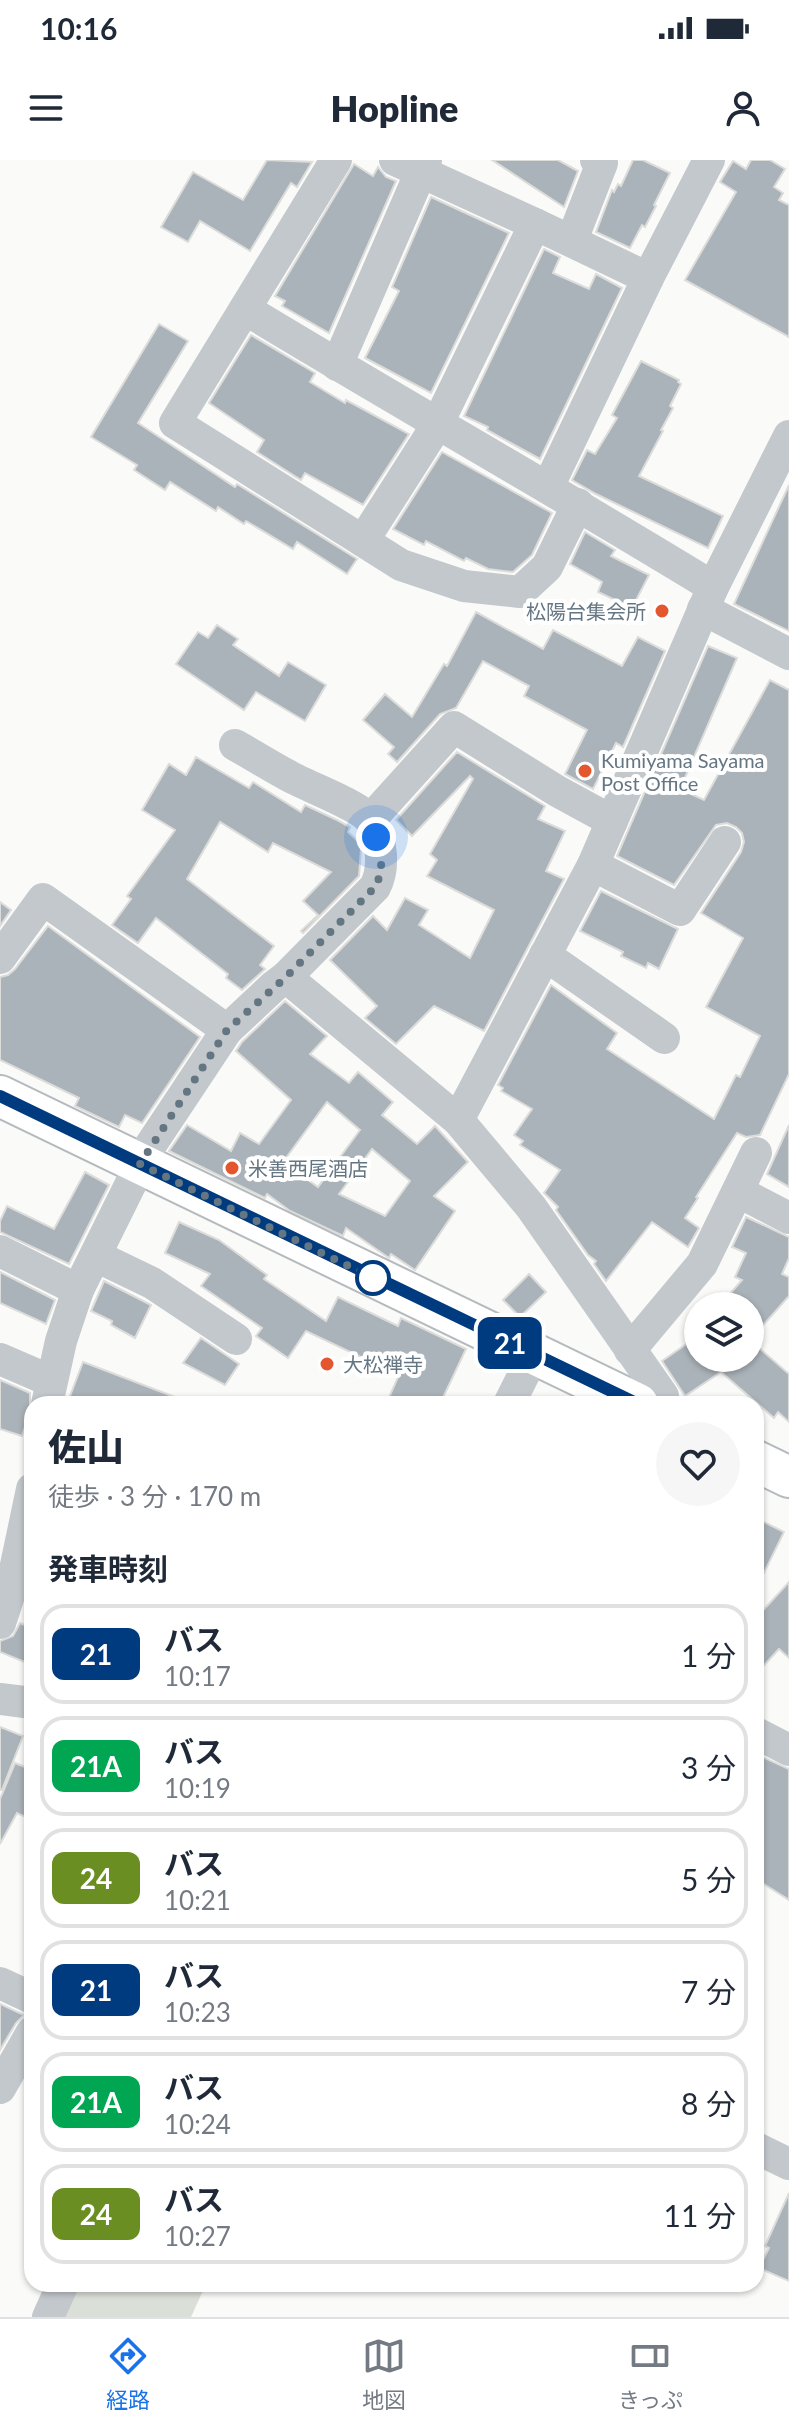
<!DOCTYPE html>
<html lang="ja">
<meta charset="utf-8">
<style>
body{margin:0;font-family:Lato,"Noto Sans JP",sans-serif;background:#f6f6f7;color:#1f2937;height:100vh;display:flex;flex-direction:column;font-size:30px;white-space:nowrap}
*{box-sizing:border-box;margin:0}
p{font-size:26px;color:#747a83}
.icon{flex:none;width:44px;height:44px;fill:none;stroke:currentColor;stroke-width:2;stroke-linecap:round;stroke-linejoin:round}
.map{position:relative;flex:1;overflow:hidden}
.panel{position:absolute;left:24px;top:1236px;width:740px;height:896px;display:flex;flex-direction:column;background:#fff;border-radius:24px;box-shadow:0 2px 6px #0004}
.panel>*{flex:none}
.badge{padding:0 16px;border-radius:12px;font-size:28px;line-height:52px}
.fabs{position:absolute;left:684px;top:1132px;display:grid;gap:16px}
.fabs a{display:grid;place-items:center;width:80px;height:80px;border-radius:50%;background:#fff;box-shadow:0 2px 6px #0004;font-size:40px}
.you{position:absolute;width:40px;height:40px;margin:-20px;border:6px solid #fff;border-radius:50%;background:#1a73e8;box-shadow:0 0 0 12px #1a73e833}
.map>.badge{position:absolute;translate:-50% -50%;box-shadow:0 0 0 4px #fff}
h2{padding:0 24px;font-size:30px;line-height:72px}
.round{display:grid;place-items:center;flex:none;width:84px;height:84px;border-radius:42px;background:#f6f6f7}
.head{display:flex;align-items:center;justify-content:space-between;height:136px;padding:0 24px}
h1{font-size:38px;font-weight:800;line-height:60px}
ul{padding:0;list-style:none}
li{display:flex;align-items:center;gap:24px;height:100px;margin:0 16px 12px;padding:0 8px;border:4px solid #e0e1e3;border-radius:24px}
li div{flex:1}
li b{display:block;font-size:30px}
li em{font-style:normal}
li .badge{min-width:88px;font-weight:700;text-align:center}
.status{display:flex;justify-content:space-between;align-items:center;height:56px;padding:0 40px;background:#fff;direction:ltr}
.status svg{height:22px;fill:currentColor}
header{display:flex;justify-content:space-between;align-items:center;height:104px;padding:0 24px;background:#fff;font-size:36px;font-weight:800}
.tabs{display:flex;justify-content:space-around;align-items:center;height:112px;border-top:2px solid #e0e1e3;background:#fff;font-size:22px;color:#747a83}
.tabs a{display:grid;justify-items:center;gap:4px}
.tabs .on{color:#1a73e8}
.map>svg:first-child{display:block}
.green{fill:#dadfd7}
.building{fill:#aab3b9;stroke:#dcdcda;stroke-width:2;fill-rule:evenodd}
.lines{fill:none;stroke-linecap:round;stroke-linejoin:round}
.major-casing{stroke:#b5babe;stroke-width:44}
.minor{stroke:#c3c8cc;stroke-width:32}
.major{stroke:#fff;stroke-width:40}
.line-casing{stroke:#fff;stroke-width:18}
.line{stroke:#003b80;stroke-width:12}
.walk{stroke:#657683;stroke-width:8;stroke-dasharray:0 14.4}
.poi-dot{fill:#e4572e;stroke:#fff;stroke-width:3}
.stop-dot{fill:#fff;stroke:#003b80;stroke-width:4}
.labels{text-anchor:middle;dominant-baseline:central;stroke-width:8;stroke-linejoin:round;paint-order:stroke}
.poi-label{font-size:20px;fill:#657683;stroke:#fff;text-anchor:start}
</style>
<div class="status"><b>10:16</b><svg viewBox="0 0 49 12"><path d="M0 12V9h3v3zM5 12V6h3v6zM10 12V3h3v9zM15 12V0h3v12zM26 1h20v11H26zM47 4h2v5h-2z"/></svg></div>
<header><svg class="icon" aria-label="menu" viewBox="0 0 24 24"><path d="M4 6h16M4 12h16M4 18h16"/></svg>Hopline<svg class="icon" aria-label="person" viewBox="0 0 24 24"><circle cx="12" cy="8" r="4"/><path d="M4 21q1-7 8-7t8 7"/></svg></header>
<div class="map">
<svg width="789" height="2157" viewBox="0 0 789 2157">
<rect width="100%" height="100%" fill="#fafaf8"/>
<path class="green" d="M74,2124H206L191,2157H59Z"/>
<g class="building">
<path d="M267,0L312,2L297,27L291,23L250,91L200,61L188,82L161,67L193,12L243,40Z"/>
<path d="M492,0H558L578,11L564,47Z"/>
<path d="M633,0H643L670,13L654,45L656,46L645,67L642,65L630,88L596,72L612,30L614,32L618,24L621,26Z"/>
<path d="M751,0H770L785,9L774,27L783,33L779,40L789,45V177L685,120L736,32L720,22L733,1L746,9Z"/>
<path d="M354,4L373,16L378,7L386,17L396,21L329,173L282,146L285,141L275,136Z"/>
<path d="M431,37L509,73L431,233L365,198L399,131L392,127Z"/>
<path d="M544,89L560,97L553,113L589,129L596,114L622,128L540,299L487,270L488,267L464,256Z"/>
<path d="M159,164L188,181L138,263L235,327L237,324L357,399L347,414L297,382L293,389L246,361L244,364L218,347L216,351L170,322L165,330L134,310L137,305L91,277Z"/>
<path d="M251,175L315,213L310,222L345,243L346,240L409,274L363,345L305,313L301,320L257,292L264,280L209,243Z"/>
<path d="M641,201L679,220L678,222L681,224L670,246L673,248L661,270L663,271L639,316L723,356L708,388L596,334L572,320L587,290L595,294L617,258L612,255Z"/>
<path d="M442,292L552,353L532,395L513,412L488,409L466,398L464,401L426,381L424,385L393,369Z"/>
<path d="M789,325V471L734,444Z"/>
<path d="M585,372L615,390L611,396L649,415L632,448L598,432L602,422L570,404Z"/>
<path d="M476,452L543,489L553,470L622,506L638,477L665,491L623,587L616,583L593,629L565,614L587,570L524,536L529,526L483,501L456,548L440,554L397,602L388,594L394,587L363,560L385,534L412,557L444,504L447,506Z"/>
<path d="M217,465L238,479L233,485L279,516L288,502L326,525L305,561L256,532L244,550L176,504L198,472L208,478Z"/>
<path d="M708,486L737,498L680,629L704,640L770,520L789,530V914L760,975L746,977L737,973L696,1037L698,1038L685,1058L699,1068L688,1087L652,1062L606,1121L594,1104L596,1101L588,1095L556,1050L558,1047L544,1033L560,1010L520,985L523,981L514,975L532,949L501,931L503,928L498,925L551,825L617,873L607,889L714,959L736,915L740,917L760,876L706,847L743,778L701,753L741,692L744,682L742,673L736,667L727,663L716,665L674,725L617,696Z"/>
<path d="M457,592L545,646L538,659L565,671L546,711L564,719L484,871L434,846L396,884L365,858L377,846L330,800L373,756L387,770L405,738L428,750L419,765L470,798L494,750L427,716L437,700L430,694L473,619L470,616L412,676L396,660Z"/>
<path d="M196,597L249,628L253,622L301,652L305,645L337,660L350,667L348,672L360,683L361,689L359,716L303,773L301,771L318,755L303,741L331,712L273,683L268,692L220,662L187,719L274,786L260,805L265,809L242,830L226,818L228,814L156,758L138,783L112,765L131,739L127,736L175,670L142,650L169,604L186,615Z"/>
<path d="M601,731L678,769L659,809L648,803L646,808L621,796L623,792L580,771Z"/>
<path d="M0,742L11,750L0,766Z"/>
<path d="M48,766L200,877L142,963L125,955L119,967L75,946L79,938L0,900V817L8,815L15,809Z"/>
<path d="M285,841L327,876L310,894L349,923L358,912L393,942L382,955L417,984L435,966L468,1002L434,1036L455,1051L415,1110L391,1094L389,1098L346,1068L343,1076L290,1051L267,1034L265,1038L169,991L187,965L231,991L240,973L259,984L291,940L236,891L242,882ZM327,942L360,970L318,1027L283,1002ZM372,989L410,1021L385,1056L339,1034Z"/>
<path d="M789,965V1027L767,1014Z"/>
<path d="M85,1012L109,1025L69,1104L0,1072V1061L7,1046L54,1069Z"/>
<path d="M746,1057L789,1077V1098L782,1114L789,1117V1136L750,1180L789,1214V1262L778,1252L774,1258L721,1212L685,1236L662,1201L698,1176V1198H750V1146H719L742,1120L735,1117L746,1093L732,1087Z"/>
<path d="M179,1062L219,1080L267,1115L264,1119L326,1161L338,1137L398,1166L401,1158L466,1189L440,1244H386L399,1215L306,1171L288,1198L256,1176L262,1168L201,1126L210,1114L165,1093Z"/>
<path d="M0,1112L55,1140L46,1164L0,1143Z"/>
<path d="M529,1114L546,1132L520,1157L503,1140Z"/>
<path d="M104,1121L151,1145L135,1178L111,1165L112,1161L91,1151Z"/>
<path d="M201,1178L239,1204L225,1225L183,1203Z"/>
<path d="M83,1202L188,1242V1244H67Z"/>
<path d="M0,1220L30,1233V1252L22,1276L0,1269Z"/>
<path d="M756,1358L784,1372L756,1429Z"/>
<path d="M789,1422V1498L779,1489L756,1514V1458Z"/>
<path d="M20,1463L32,1468V1505L0,1492V1481L13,1476Z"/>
<path d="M0,1567L23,1576L2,1630H0Z"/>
<path d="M756,1594L789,1609V1740L756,1719Z"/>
<path d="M15,1603L32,1610V1660L17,1653L0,1684V1639Z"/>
<path d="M0,1844L24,1855L16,1863L0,1890Z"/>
<path d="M789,2033V2121L759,2108L769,2088L765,2086Z"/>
</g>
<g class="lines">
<defs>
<g id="major">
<path d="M0,936L638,1244"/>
<path d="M756,1301L789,1317"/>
</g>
</defs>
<use href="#major" class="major-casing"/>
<g class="minor">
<path d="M336,0L175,263L363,381L437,265L535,64L395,0"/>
<path d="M535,64L648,118"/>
<path d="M572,80L602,3L596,0"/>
<path d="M245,149C400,243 558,332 713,427"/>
<path d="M337,205L426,0"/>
<path d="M548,327L648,118L709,0"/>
<path d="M363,381L401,405L464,426L520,432L547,407L578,344"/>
<path d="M703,449L789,494"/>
<path d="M235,585C253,595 270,606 289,616C306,626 362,646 371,661C382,680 385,708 375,727L286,817"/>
<path d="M370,660L454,567L557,631L612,661"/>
<path d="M593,705L680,750L725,682"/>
<path d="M545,795L664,878"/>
<path d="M0,798L43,739L227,870"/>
<path d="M458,960L593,705L713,427L789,276"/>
<path d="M739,1032L789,1058"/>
<path d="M0,1091L78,1130"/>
<path d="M96,1096L152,1123L236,1179"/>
<path d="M630,1190L702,1104L756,993"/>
<path d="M0,1199L51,1221"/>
<path d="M47,1244L61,1181L78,1130L148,989L227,870L274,826L286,817L458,960L531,1047L663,1236L660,1244"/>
<path d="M509,1244L534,1194"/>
<path d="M0,1463L11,1429L32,1329"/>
<path d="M0,1539L32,1543"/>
<path d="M756,1573L789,1590"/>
<path d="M0,1823L32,1838"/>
<path d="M0,1928L32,1872"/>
<path d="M756,1988L789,2004"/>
<path d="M48,2157L63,2124"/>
</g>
<use href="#major" class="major"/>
</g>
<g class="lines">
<defs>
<path id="line" d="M0,936L638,1244"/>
</defs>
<use href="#line" class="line-casing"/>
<use href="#line" class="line"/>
<path class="walk" d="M373,1118L140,1004L227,870L286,817L375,727C384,710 382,695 376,677"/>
</g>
<g class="poi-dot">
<circle cx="662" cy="451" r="8"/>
<circle cx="585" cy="611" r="8"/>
<circle cx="232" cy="1008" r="8"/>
<circle cx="327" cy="1204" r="8"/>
</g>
<circle class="stop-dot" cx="373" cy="1118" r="16"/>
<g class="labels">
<g class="poi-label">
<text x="646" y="451" text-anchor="end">松陽台集会所</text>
<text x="601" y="600">Kumiyama Sayama<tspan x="601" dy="23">Post Office</tspan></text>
<text x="248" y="1008">米善西尾酒店</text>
<text x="343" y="1204">大松禅寺</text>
</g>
</g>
</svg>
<div class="fabs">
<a><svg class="icon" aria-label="layers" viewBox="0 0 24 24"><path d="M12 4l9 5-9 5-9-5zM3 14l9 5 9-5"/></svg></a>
</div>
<div class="you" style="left:376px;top:677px"></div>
<b class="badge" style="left:510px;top:1183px;background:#003b80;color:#fff">21</b>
<section class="panel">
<div class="head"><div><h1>佐山</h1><p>徒歩 · 3 分 · 170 m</p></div><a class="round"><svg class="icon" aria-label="heart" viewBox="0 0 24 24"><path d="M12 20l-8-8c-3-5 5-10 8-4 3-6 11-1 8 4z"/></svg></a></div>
<h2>発車時刻</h2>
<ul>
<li><span class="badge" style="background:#003b80;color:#fff">21</span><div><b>バス</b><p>10:17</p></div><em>1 分</em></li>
<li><span class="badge" style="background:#00a651;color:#fff">21A</span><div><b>バス</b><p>10:19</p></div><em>3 分</em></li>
<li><span class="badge" style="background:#6b8e23;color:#fff">24</span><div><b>バス</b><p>10:21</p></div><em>5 分</em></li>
<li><span class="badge" style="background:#003b80;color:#fff">21</span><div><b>バス</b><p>10:23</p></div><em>7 分</em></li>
<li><span class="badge" style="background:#00a651;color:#fff">21A</span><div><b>バス</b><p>10:24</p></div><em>8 分</em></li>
<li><span class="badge" style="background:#6b8e23;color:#fff">24</span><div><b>バス</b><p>10:27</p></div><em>11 分</em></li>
</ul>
</section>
</div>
<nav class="tabs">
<a class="on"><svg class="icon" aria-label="directions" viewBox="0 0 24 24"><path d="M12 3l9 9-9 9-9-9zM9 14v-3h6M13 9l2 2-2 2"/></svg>経路</a>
<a><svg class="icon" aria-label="map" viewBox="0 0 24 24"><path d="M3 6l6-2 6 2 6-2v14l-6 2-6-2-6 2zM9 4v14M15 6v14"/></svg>地図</a>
<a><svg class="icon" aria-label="tickets" viewBox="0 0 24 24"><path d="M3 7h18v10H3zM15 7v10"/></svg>きっぷ</a>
</nav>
